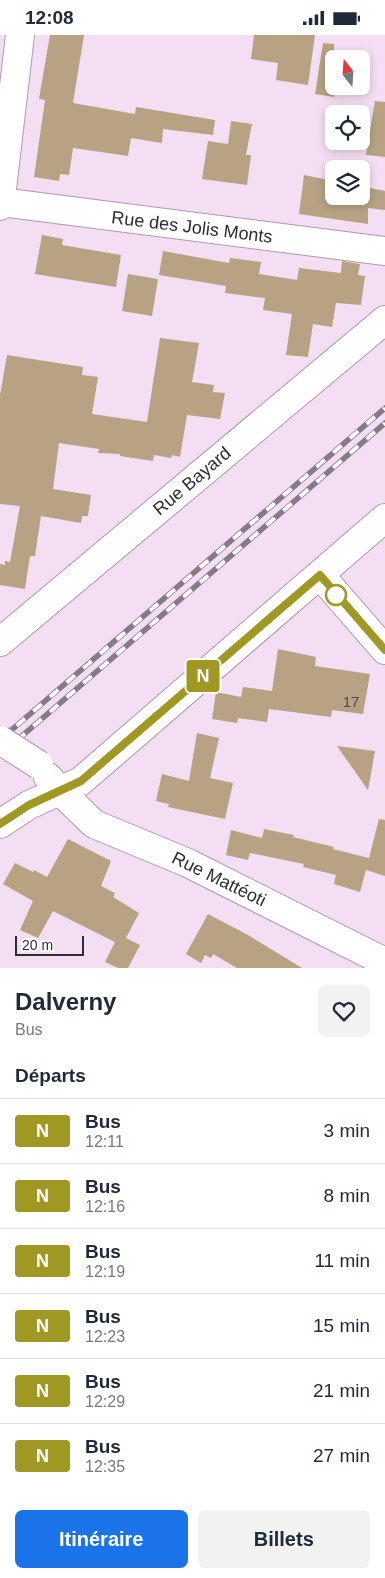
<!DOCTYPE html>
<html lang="fr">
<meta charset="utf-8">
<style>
body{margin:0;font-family:Arial,sans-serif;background:#f2f2f3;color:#1f2937;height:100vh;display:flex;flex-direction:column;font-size:19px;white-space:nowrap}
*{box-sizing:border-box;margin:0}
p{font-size:16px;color:#747a83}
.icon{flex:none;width:28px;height:28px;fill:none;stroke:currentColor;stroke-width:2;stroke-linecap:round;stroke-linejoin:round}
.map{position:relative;height:933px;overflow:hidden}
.sheet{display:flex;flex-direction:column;background:#fff;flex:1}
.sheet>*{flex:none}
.badge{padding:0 10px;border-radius:4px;font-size:18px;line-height:32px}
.needle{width:32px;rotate:343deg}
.buttons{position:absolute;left:325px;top:15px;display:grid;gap:10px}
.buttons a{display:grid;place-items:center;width:45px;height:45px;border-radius:8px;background:#fff;box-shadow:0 2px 8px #0003;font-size:25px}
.scale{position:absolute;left:15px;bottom:12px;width:69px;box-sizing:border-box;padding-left:5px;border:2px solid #322a32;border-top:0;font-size:14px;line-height:18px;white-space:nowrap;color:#322a32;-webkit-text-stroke:4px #fff;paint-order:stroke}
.map>.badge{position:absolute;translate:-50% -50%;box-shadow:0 0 0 2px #fff}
h2{padding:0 15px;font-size:19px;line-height:45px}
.round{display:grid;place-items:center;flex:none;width:52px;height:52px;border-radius:8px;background:#f2f2f3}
.overview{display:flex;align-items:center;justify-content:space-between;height:85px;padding:0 15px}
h1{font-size:24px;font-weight:700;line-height:38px}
.primary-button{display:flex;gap:10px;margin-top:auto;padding:10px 15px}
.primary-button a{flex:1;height:58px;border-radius:8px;background:#1a73e8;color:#fff;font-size:20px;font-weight:700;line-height:58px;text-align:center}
.primary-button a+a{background:#f2f2f3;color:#1f2937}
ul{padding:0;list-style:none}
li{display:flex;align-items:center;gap:15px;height:65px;padding:0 15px;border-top:1px solid #e0e1e3}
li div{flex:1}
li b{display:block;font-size:19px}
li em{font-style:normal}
li .badge{min-width:55px;font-weight:700;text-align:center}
.status{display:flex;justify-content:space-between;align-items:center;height:35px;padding:0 25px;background:#fff;direction:ltr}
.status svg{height:14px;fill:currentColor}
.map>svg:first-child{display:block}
.building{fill:#b7a384}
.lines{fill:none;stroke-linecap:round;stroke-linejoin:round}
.minor-casing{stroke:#ae99ae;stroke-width:30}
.minor{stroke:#fff;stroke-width:28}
.rail-casing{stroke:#877987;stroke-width:5.5}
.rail{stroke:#fff;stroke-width:4;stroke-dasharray:11;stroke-linecap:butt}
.minor-bridge-casing{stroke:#ae99ae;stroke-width:30;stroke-linecap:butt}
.minor-bridge{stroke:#fff;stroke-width:28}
.line-casing{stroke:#fff;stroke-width:11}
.line{stroke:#9f9822;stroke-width:8}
.stop-dot{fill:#fff;stroke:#9f9822;stroke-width:2.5}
.labels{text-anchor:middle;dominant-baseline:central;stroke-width:4;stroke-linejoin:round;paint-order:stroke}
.number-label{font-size:15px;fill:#534846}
.street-label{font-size:18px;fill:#322a32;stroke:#fff}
</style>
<div class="status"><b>12:08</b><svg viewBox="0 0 49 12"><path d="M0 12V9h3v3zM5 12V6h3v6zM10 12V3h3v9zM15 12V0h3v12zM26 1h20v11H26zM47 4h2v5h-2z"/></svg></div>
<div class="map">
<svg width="385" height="933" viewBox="0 0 385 933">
<rect width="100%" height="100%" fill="#f4def3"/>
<g class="building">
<path d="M50,0H84L73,68L135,79L136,72L215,85L213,100L163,94L162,108L131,103L128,121L73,113L69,140L60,139L59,146L34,142L45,65L39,64Z"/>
<path d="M254,0H315L308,50L276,45L278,28L251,24Z"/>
<path d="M323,8L334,9V62L315,59Z"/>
<path d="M375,66L385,67V122L366,120Z"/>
<path d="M231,86L252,89L246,120H251L247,150L202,144L208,106L228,109Z"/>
<path d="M304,140L334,146V161H361V151L385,156V175L368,173V189L299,179Z"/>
<path d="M42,200L63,204L62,210L121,220L116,252L35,239Z"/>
<path d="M163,216L229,228L230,223L261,227L259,239L297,245L299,233L341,238L342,226L360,229L358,240L365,241L361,270L336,268L332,292L313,289L308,322L286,320L292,279L263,275L265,263L225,258L226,251L159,240Z"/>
<path d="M128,239L158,244L152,281L122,276Z"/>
<path d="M160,303L199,308L192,347L214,350L213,357L225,358L220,384L187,380L180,422L172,420L171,423L154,420L153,426L120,421V419L98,418L99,414L59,408L53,454L91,460L88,481H82L81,488L41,481L35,521H30L25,554L0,550V529L5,530V526L10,527L20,471L0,469V360L7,320L83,332L82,340L98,342L92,379L147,387Z"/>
<path d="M278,614L316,622L315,631L370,639L363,679L332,675L331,682L269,674L267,687L238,683L237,688L212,684L216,657L241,662L243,652L272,656Z"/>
<path d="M197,698L219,703L210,743L233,748L225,784L168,772L169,769L156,766L162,739L189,746Z"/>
<path d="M337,711L375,716L368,755Z"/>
<path d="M379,784L385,785V841L366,835L360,857L334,849L336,840L303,832L304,829L250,818L248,825L226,820L231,795L262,803L264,794L294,800L293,802L334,812L333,814L369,823Z"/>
<path d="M68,804L111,826L101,851L115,858L113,862L139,878L126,903L140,910L128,933H118L105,927L115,907L53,876L38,903L20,895L33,866L3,849L15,828L33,837L34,835L47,842Z"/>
<path d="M208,879L248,900L302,933H237L213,919L211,923L205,920L201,928L186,919Z"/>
</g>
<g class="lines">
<defs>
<g id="minor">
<path d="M0,167L385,216"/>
<path d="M0,171L20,0"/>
<path d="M320,540L385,615"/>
<path d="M0,607L385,285"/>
<path d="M48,742L59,755L94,789L188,828L385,927"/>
<path d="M0,789L29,770L81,746L385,483"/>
</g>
</defs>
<use href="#minor" class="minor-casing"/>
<use href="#minor" class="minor"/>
<defs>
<g id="rail">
<path d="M0,705L385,373"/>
<path d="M0,720L385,388"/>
</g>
</defs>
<use href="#rail" class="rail-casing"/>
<use href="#rail" class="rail"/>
<defs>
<path id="minor-bridge" d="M0,705L39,730"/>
</defs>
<use href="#minor-bridge" class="minor-bridge-casing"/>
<use href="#minor-bridge" class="minor-bridge"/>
</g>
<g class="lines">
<defs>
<path id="line" d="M0,789L29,770L81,746L320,540L385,615"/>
</defs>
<use href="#line" class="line-casing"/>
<use href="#line" class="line"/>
</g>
<circle class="stop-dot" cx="336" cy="560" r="10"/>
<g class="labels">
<g class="number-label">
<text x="351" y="666">17</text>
</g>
<g class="street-label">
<text transform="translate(192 192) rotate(7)">Rue des Jolis Monts</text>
<text transform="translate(192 446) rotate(-40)">Rue Bayard</text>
<text transform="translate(219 844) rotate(26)">Rue Mattéoti</text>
</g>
</g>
</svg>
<div class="buttons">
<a><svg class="needle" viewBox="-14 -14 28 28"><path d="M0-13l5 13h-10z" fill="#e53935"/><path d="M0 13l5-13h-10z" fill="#747a83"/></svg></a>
<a><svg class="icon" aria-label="locate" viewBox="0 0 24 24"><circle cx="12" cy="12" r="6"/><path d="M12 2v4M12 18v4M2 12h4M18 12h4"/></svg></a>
<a><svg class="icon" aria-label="layers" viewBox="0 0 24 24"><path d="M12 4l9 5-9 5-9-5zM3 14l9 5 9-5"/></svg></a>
</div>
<div class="scale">20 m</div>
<b class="badge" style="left:203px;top:641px;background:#9f9822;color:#fff">N</b>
</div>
<section class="sheet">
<div class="overview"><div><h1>Dalverny</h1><p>Bus</p></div><a class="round"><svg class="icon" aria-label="heart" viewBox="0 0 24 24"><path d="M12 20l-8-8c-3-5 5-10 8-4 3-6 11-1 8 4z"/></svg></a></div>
<h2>Départs</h2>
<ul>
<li><span class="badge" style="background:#9f9822;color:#fff">N</span><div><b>Bus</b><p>12:11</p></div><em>3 min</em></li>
<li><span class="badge" style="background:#9f9822;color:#fff">N</span><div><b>Bus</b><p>12:16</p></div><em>8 min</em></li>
<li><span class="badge" style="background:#9f9822;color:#fff">N</span><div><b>Bus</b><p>12:19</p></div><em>11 min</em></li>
<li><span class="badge" style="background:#9f9822;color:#fff">N</span><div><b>Bus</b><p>12:23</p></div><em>15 min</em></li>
<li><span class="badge" style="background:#9f9822;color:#fff">N</span><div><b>Bus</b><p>12:29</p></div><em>21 min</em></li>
<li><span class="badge" style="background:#9f9822;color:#fff">N</span><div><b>Bus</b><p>12:35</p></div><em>27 min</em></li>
</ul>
<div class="primary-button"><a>Itinéraire</a><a>Billets</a></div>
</section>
